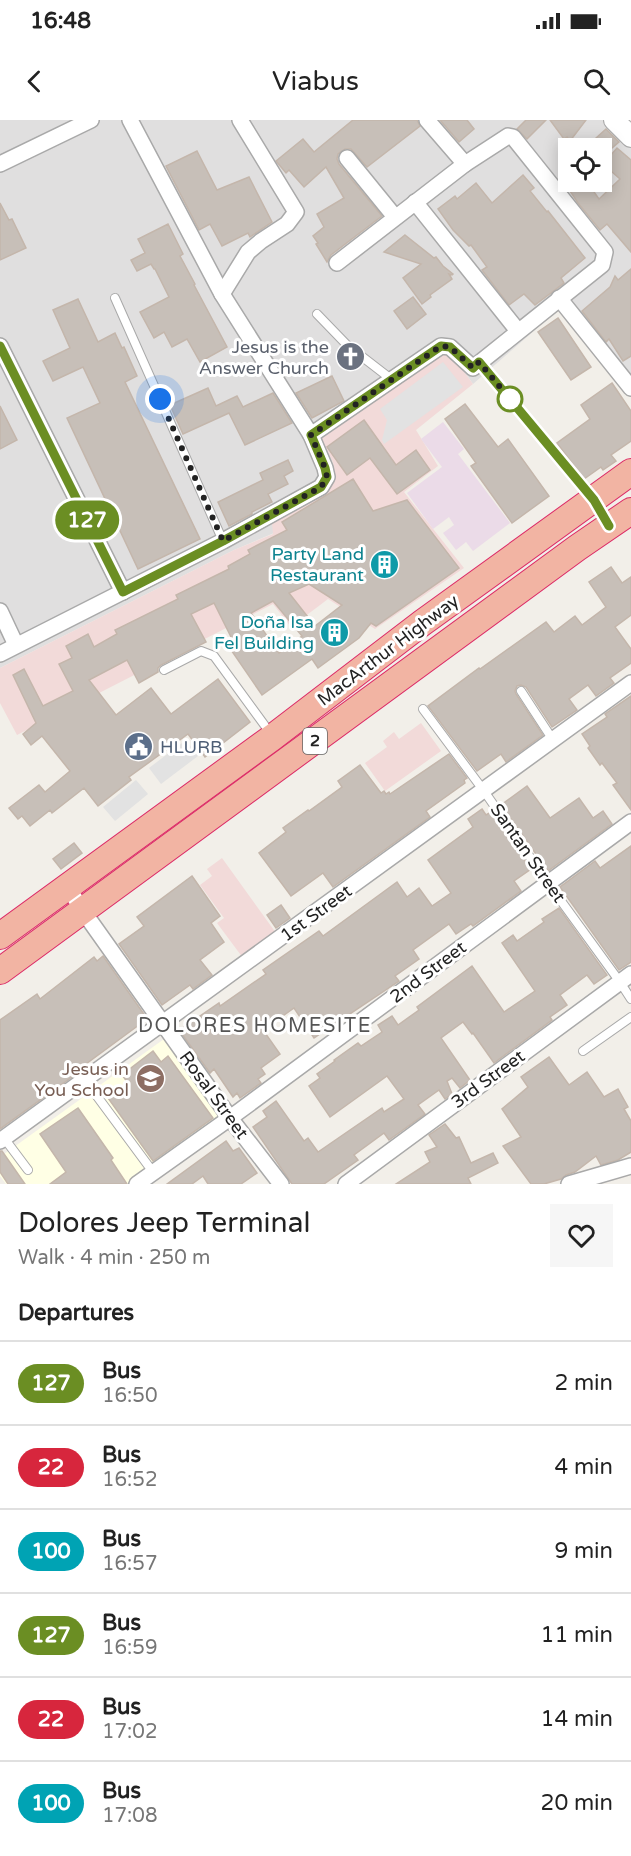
<!DOCTYPE html>
<meta charset="utf-8">
<style>
body{margin:0;font-family:"Varela Round",sans-serif;background:#f6f6f6;color:#222;height:100vh;display:flex;flex-direction:column;font-size:22px;white-space:nowrap}
*{box-sizing:border-box;margin:0}
p{font-size:20px;color:#767676}
.icon{flex:none;width:33px;height:33px;fill:none;stroke:currentColor;stroke-width:2;stroke-linecap:round;stroke-linejoin:round}
.map{position:relative;height:1064px;overflow:hidden}
.details{display:flex;flex-direction:column;background:#fff;flex:1}
.details>*{flex:none}
.badge{padding:0 12px;border-radius:20px;font-size:21px;line-height:39px}
.fabs{position:absolute;left:558px;top:18px;display:grid;gap:12px}
.fabs a{display:grid;place-items:center;width:54px;height:54px;border-radius:0px;background:#fff;box-shadow:0 3px 15px #0003;font-size:30px}
.you{position:absolute;width:30px;height:30px;margin:-15px;border:4px solid #fff;border-radius:50%;background:#1a73e8;box-shadow:0 0 0 9px #1a73e833}
.map>.badge{position:absolute;translate:-50% -50%;box-shadow:0 0 0 3px #fff}
h2{padding:0 18px;font-size:22px;line-height:54px}
.round{display:grid;place-items:center;flex:none;width:63px;height:63px;border-radius:0px;background:#f6f6f6}
.overview{display:flex;align-items:center;justify-content:space-between;height:102px;padding:0 18px}
h1{font-size:28px;font-weight:600;line-height:45px}
ul{padding:0;list-style:none}
li{display:flex;align-items:center;gap:18px;height:84px;padding:0 18px;border-top:2px solid #e0e0e0}
li div{flex:1}
li b{display:block;font-size:22px}
li em{font-style:normal}
li .badge{min-width:66px;font-weight:700;text-align:center}
.status{display:flex;justify-content:space-between;align-items:center;height:42px;padding:0 30px;background:#fff;direction:ltr}
.status svg{height:16px;fill:currentColor}
header{display:flex;justify-content:space-between;align-items:center;height:78px;padding:0 18px;background:#fff;font-size:27px;font-weight:600}
.map>svg:first-child{display:block}
.residential{fill:#e0dfdf;fill-rule:evenodd}
.commercial{fill:#f2dad9}
.industrial{fill:#ebdbe8}
.education{fill:#ffffe5}
.parking{fill:#e2e2e2}
.building{fill:#c7bfb8;stroke:#c4b6ab;stroke-width:1.5;fill-rule:evenodd}
.lines{fill:none;stroke-linecap:round;stroke-linejoin:round}
.service-casing{stroke:#a9a9a9;stroke-width:10}
.minor-casing{stroke:#a9a9a9;stroke-width:18}
.tertiary-casing{stroke:#a9a9a9;stroke-width:22}
.trunk-casing{stroke:#dc2a67;stroke-width:28}
.service{stroke:#fff;stroke-width:8}
.minor{stroke:#fff;stroke-width:15}
.tertiary{stroke:#fff;stroke-width:20}
.trunk{stroke:#f2b4a3;stroke-width:26}
.line-casing{stroke:#fff;stroke-width:14}
.line{stroke:#6b8e23;stroke-width:9}
.walk{stroke:#222;stroke-width:6;stroke-dasharray:0 10.8}
.stop-dot{fill:#fff;stroke:#6b8e23;stroke-width:3}
.labels{text-anchor:middle;dominant-baseline:central;stroke-width:6;stroke-linejoin:round;paint-order:stroke}
.shield{fill:#fff;stroke:#646464;stroke-width:1.5}
.shield-label{font-size:16px;font-weight:bold;fill:#222}
.worship-label{font-size:18px;fill:#5b616d;stroke:#fff;text-anchor:end}
.culture-label{font-size:18px;fill:#0d838f;stroke:#fff;text-anchor:end}
.street-label{font-size:18px;fill:#222;stroke:#fff}
.service-label{font-size:18px;fill:#4e5e75;stroke:#fff;text-anchor:start}
.education-label{font-size:18px;fill:#785e54;stroke:#fff;text-anchor:end}
.neighbourhood-label{font-size:20px;letter-spacing:1.5px;fill:#555;stroke:#fff}
</style>
<div class="status"><b>16:48</b><svg viewBox="0 0 49 12"><path d="M0 12V9h3v3zM5 12V6h3v6zM10 12V3h3v9zM15 12V0h3v12zM26 1h20v11H26zM47 4h2v5h-2z"/></svg></div>
<header><svg class="icon" aria-label="back" viewBox="0 0 24 24"><path d="M15 5l-7 7 7 7"/></svg>Viabus<svg class="icon" aria-label="search" viewBox="0 0 24 24"><circle cx="10" cy="10" r="6"/><path d="M15 15l6 6"/></svg></header>
<div class="map">
<svg width="631" height="1064" viewBox="0 0 631 1064">
<rect width="100%" height="100%" fill="#f2efe9"/>
<path class="residential" d="M0,0H619L631,12V260L559,189L473,264L452,235L332,340L334,347L331,357L274,413L234,430L0,548ZM568,28H602V62H568Z"/>
<g class="commercial">
<path d="M445,233L452,235L473,264L416,310L438,346L404,372L464,448L375,509L328,479L291,507L273,484L17,615L0,583V548L234,430L273,414L272,403L331,357L334,347L332,340L319,315L435,235Z"/>
<path d="M421,603L441,631L385,671L365,643L387,627L383,621L394,612L399,619Z"/>
<path d="M222,738L276,813L243,838L217,803L224,798L200,765L212,756L207,749Z"/>
</g>
<path class="industrial" d="M443,302L464,329L458,334L510,403L473,431L466,422L456,430L443,413L454,405L449,397L433,409L407,373L442,347L421,319Z"/>
<path class="education" d="M164,919L220,999L130,1064H6L0,1056V1037Z"/>
<g class="parking">
<path d="M443,242L463,267L384,324L382,320L387,300L380,289Z"/>
<path d="M186,620L198,636L161,664L149,648Z"/>
<path d="M136,660L148,674L115,701L103,687Z"/>
</g>
<g class="building">
<path d="M353,0H417L420,6L367,47L351,29H345L338,34L337,39L339,44L382,96L331,135L327,142L316,124L318,123L313,116L324,107L317,94L344,78L326,47L304,67L289,50L286,53L276,41L303,19L314,32Z"/>
<path d="M440,0H467L474,9L459,22Z"/>
<path d="M526,0H546L527,19L517,9Z"/>
<path d="M550,0H586L570,21L567,17L564,19Z"/>
<path d="M606,9L619,22L612,28H585Z"/>
<path d="M617,28L631,40V132L607,104L600,110L578,83L564,62H587L599,79L620,59L603,44Z"/>
<path d="M197,31L217,70L249,57L272,102L250,117L248,113L222,126L210,104L199,110L166,46Z"/>
<path d="M523,55L534,68L530,71L547,92L548,91L585,138L561,158L564,163L535,185L524,174L509,185L482,150L487,147L471,125L469,126L453,110L438,89L455,76L457,79L476,63L492,83Z"/>
<path d="M0,83L9,100L12,99L26,128L0,140Z"/>
<path d="M168,104L183,134L180,136L195,164L194,165L227,227L200,242L187,219L172,227L164,212L154,218L140,192L169,177L155,149H154L151,144L137,151L131,140L145,133L138,119Z"/>
<path d="M405,115L434,138L436,137L443,146L453,154L452,155L449,154L452,159L430,175L431,177L422,184L403,158L421,144L384,132Z"/>
<path d="M631,149V236L623,241L609,219L606,222L582,191L610,167L615,156L618,160Z"/>
<path d="M413,177L426,194L407,209L394,191Z"/>
<path d="M78,179L98,222L115,213L122,228L124,227L137,256L125,262L200,419L138,449L67,298L100,283L83,247L53,261L43,241L70,228L53,190Z"/>
<path d="M558,198L591,247L571,260L538,212Z"/>
<path d="M332,256L344,281L312,298L296,273Z"/>
<path d="M612,263L631,291V321L611,335L616,341L603,350L601,347L584,359L557,323L590,299L581,285Z"/>
<path d="M208,268L216,286L237,276L243,287L273,273L292,303L245,325L229,293L183,314L170,285Z"/>
<path d="M465,284L498,327L508,319L549,376L512,403L471,346L476,343L445,299Z"/>
<path d="M0,286L17,320L0,329Z"/>
<path d="M364,300L396,345L416,330L430,350L397,374L370,338L347,355L327,327Z"/>
<path d="M288,340L293,351L284,356L288,364L268,374L272,382L252,392V394L229,406L218,382L263,360L260,353Z"/>
<path d="M353,359L373,391L407,380L459,448L376,506L371,503L359,518L318,548L312,539L262,575L229,527L234,523L214,483L191,494L206,522L161,545L158,548V552L139,563L127,540L89,560L116,595L151,568L171,594L218,559L250,602L205,637L188,614L129,657L131,660L98,686L84,668L52,693L50,690L30,706L22,696L18,699L9,688L39,665L45,672L70,651L42,616L31,625L23,614L36,603L13,555L24,549L43,586L73,571L59,544L72,538L66,526L88,514L94,527L117,514L115,510L178,479L176,475L229,449L228,446L250,434L248,430L287,410L282,402ZM309,464L342,485L315,506L289,473ZM273,481L302,516L279,533L251,493Z"/>
<path d="M611,447L622,463L631,457V495L615,507L631,529V543L610,558L614,563L596,576L588,565L569,579L577,590L552,607L526,567L521,565L517,566L515,571L516,574L543,615L506,642L501,634L477,651L428,586L479,548L480,549L546,502L554,512L575,496L582,505L606,487L589,462Z"/>
<path d="M631,576V690L613,665L617,663L602,643L600,645L588,628L590,626L582,614L607,597L605,594Z"/>
<path d="M449,634L467,658L464,660L465,663L426,691L430,697L333,767L323,753L291,776L259,733L286,712L283,708L308,690L309,691L342,667L338,661L360,645L381,673L384,671L386,674L389,672L390,674Z"/>
<path d="M527,666L550,698L579,678L593,698L603,691L612,704L548,751L501,685Z"/>
<path d="M482,689L486,695L491,692L531,749L514,761L521,771L473,806L471,804L456,814L449,804L413,830L419,839L395,856L399,861L314,918L294,888L263,910L280,934L261,948L265,954L258,959L261,963L240,978L237,973L233,977L214,949L210,953L182,914L184,907L219,883L220,886L266,854L263,850L319,811L323,816L397,762L407,777L419,768L432,786L451,773L428,740L473,707L468,699Z"/>
<path d="M74,723L82,733L61,749L53,739Z"/>
<path d="M631,726V842L619,850L560,767L595,741L600,748Z"/>
<path d="M192,756L220,796L211,803L224,822L200,840L212,855L193,869L190,865L162,885L119,824L144,806L137,797Z"/>
<path d="M281,785L290,798L276,808L267,795Z"/>
<path d="M559,788L607,855L594,864L587,855L560,875L567,885L550,897L552,900L494,943L473,913L472,914L463,902L441,918L470,960L460,968L452,958L447,961L452,974L445,979L439,970L418,985L425,994L389,1020L384,1013L354,1035L358,1040L324,1064H292L253,1007L267,997L263,991L276,981L304,1021L308,1018L318,1032L382,988L384,992L404,979L387,956L330,997L309,966L320,958L317,954L335,941L334,940L358,923L361,926L382,912L378,905L392,896L398,905L419,890L417,887L472,846L504,892L535,871L502,823L513,815L517,821L544,802L542,799Z"/>
<path d="M103,836L146,897L141,900L143,902L86,944L87,946L0,1009V900L37,874L40,879L94,837L97,841Z"/>
<path d="M153,931L161,942L168,936L213,998L153,1041L108,978L128,963L122,955Z"/>
<path d="M549,937L569,965L587,952L604,977L618,969L628,987L624,989L631,1001V1032L618,1040L601,1045L596,1036L575,1052L566,1055L561,1059L544,1064H531L503,1026L521,1017L502,989L528,967L521,957Z"/>
<path d="M78,988L113,1038L111,1040L127,1064H50L66,1052L40,1014Z"/>
<path d="M445,1004L456,1018L459,1017L471,1043L493,1033L498,1043L468,1058L471,1064H396L430,1042L425,1032L437,1027L429,1015Z"/>
<path d="M226,1021L233,1031L239,1028L257,1053L241,1064H208L203,1056L192,1064H167Z"/>
<path d="M0,1031H2L25,1064H8L0,1052Z"/>
</g>
<g class="lines">
<defs>
<g id="service">
<path d="M115,178L223,421"/>
<path d="M317,194L347,225L391,259"/>
<path d="M479,242L594,380L607,403"/>
<path d="M164,550L201,531L214,536L271,614"/>
<path d="M521,571L553,620"/>
<path d="M423,589L484,671L548,763L620,862L631,879"/>
<path d="M583,931L631,897"/>
<path d="M85,960L153,1052"/>
<path d="M4,1018L28,1050"/>
</g>
<g id="minor">
<path d="M130,0L222,174L311,315L441,226L450,227L473,248L602,145L605,132L513,17L508,16L465,44L337,143"/>
<path d="M427,0L465,44"/>
<path d="M347,38L395,97"/>
<path d="M0,44L91,0"/>
<path d="M415,82L518,211"/>
<path d="M222,174L248,132L261,121L287,104L296,92L240,0"/>
<path d="M559,178L631,268"/>
<path d="M0,226L123,472"/>
<path d="M0,491L16,525"/>
<path d="M0,534L223,421L321,367L327,357L325,348L311,315"/>
<path d="M67,766L83,791L230,998L281,1064"/>
<path d="M0,1021L631,563"/>
<path d="M137,1064L230,998L631,702"/>
<path d="M346,1064L631,854"/>
<path d="M569,1064L631,1046"/>
</g>
<path id="tertiary" d="M614,0L631,17"/>
<g id="trunk">
<path d="M0,816L273,617L422,503L631,352"/>
<path d="M0,851L577,428L631,391"/>
</g>
</defs>
<use href="#service" class="service-casing"/>
<use href="#minor" class="minor-casing"/>
<use href="#tertiary" class="tertiary-casing"/>
<use href="#trunk" class="trunk-casing"/>
<use href="#service" class="service"/>
<use href="#minor" class="minor"/>
<use href="#tertiary" class="tertiary"/>
<use href="#trunk" class="trunk"/>
</g>
<g class="lines">
<defs>
<path id="line" d="M0,226L123,472L223,421L321,367L327,357L325,348L311,315L441,226L450,227L473,248L479,242L594,380L609,406"/>
</defs>
<use href="#line" class="line-casing"/>
<use href="#line" class="line"/>
<path class="walk" d="M160,279L223,421L321,367L327,357L325,348L311,315L441,226L450,227L473,248L479,242L510,279"/>
</g>
<defs>
<symbol id="church-disc" viewBox="-11 -11 22 22"><circle r="9.5" fill="#6b7280" stroke="#fff"/><path d="M-1.2-6h2.4v3.5h3.3v2.4h-3.3V6h-2.4V-.1h-3.3v-2.4h3.3Z" fill="#fff"/></symbol>
<symbol id="building-disc" viewBox="-11 -11 22 22"><circle r="9.5" fill="#0f9aa8" stroke="#fff"/><path d="M-4-6H4V6H1V3H-1V6H-4ZM-2.5-4.3h1.7v1.8h-1.7ZM.8-4.3h1.7v1.8H.8ZM-2.5-1h1.7V.8h-1.7ZM.8-1h1.7V.8H.8Z" fill="#fff"/></symbol>
<symbol id="civic-disc" viewBox="-11 -11 22 22"><circle r="9.5" fill="#5c6f8a" stroke="#fff"/><path d="M-.6-6.5H3V-4.5H.6V-3L4-1V1h2V6H-6V1h2V-1L-.6-3ZM-1.2 2.5V6h2.4V2.5Z" fill="#fff"/></symbol>
<symbol id="school-disc" viewBox="-11 -11 22 22"><circle r="9.5" fill="#8d6e63" stroke="#fff"/><path d="M0-5L7-2L0 1L-7-2ZM-4 1L0 2.5L4 1V4Q0 6-4 4Z" fill="#fff"/></symbol>
</defs>
<g fill-rule="evenodd">
<use href="#church-disc" x="334" y="220" width="33" height="33"/>
<use href="#building-disc" x="368" y="428" width="33" height="33"/>
<use href="#building-disc" x="318" y="496" width="33" height="33"/>
<use href="#civic-disc" x="122" y="610" width="33" height="33"/>
<use href="#school-disc" x="134" y="942" width="33" height="33"/>
</g>
<circle class="stop-dot" cx="510" cy="279" r="12"/>
<g class="labels">
<rect class="shield" x="303" y="608" width="24" height="26" rx="4.5"/>
<g class="shield-label">
<text x="315" y="621">2</text>
</g>
<g class="worship-label">
<text x="329" y="227">Jesus is the<tspan x="329" dy="21">Answer Church</tspan></text>
</g>
<g class="culture-label">
<text x="364" y="434">Party Land<tspan x="364" dy="21">Restaurant</tspan></text>
<text x="314" y="502">Doña Isa<tspan x="314" dy="21">Fel Building</tspan></text>
</g>
<g class="street-label">
<text transform="translate(388 530) rotate(-37)">MacArthur Highway</text>
<text transform="translate(528 733) rotate(55)">Santan Street</text>
<text transform="translate(316 793) rotate(-36)">1st Street</text>
<text transform="translate(428 852) rotate(-37)">2nd Street</text>
<text transform="translate(488 959) rotate(-36)">3rd Street</text>
<text transform="translate(214 975) rotate(54)">Rosal Street</text>
</g>
<g class="service-label">
<text x="160" y="627">HLURB</text>
</g>
<g class="education-label">
<text x="129" y="949">Jesus in<tspan x="129" dy="21">You School</tspan></text>
</g>
<g class="neighbourhood-label">
<text x="255" y="906">DOLORES HOMESITE</text>
</g>
</g>
</svg>
<div class="fabs">
<a><svg class="icon" aria-label="locate" viewBox="0 0 24 24"><circle cx="12" cy="12" r="6"/><path d="M12 2v4M12 18v4M2 12h4M18 12h4"/></svg></a>
</div>
<div class="you" style="left:160px;top:279px"></div>
<b class="badge" style="left:87px;top:400px;background:#6b8e23;color:#fff">127</b>
</div>
<section class="details">
<div class="overview"><div><h1>Dolores Jeep Terminal</h1><p>Walk · 4 min · 250 m</p></div><a class="round"><svg class="icon" aria-label="heart" viewBox="0 0 24 24"><path d="M12 20l-8-8c-3-5 5-10 8-4 3-6 11-1 8 4z"/></svg></a></div>
<h2>Departures</h2>
<ul>
<li><span class="badge" style="background:#6b8e23;color:#fff">127</span><div><b>Bus</b><p>16:50</p></div><em>2 min</em></li>
<li><span class="badge" style="background:#d7263d;color:#fff">22</span><div><b>Bus</b><p>16:52</p></div><em>4 min</em></li>
<li><span class="badge" style="background:#00a3b4;color:#fff">100</span><div><b>Bus</b><p>16:57</p></div><em>9 min</em></li>
<li><span class="badge" style="background:#6b8e23;color:#fff">127</span><div><b>Bus</b><p>16:59</p></div><em>11 min</em></li>
<li><span class="badge" style="background:#d7263d;color:#fff">22</span><div><b>Bus</b><p>17:02</p></div><em>14 min</em></li>
<li><span class="badge" style="background:#00a3b4;color:#fff">100</span><div><b>Bus</b><p>17:08</p></div><em>20 min</em></li>
</ul>
</section>
